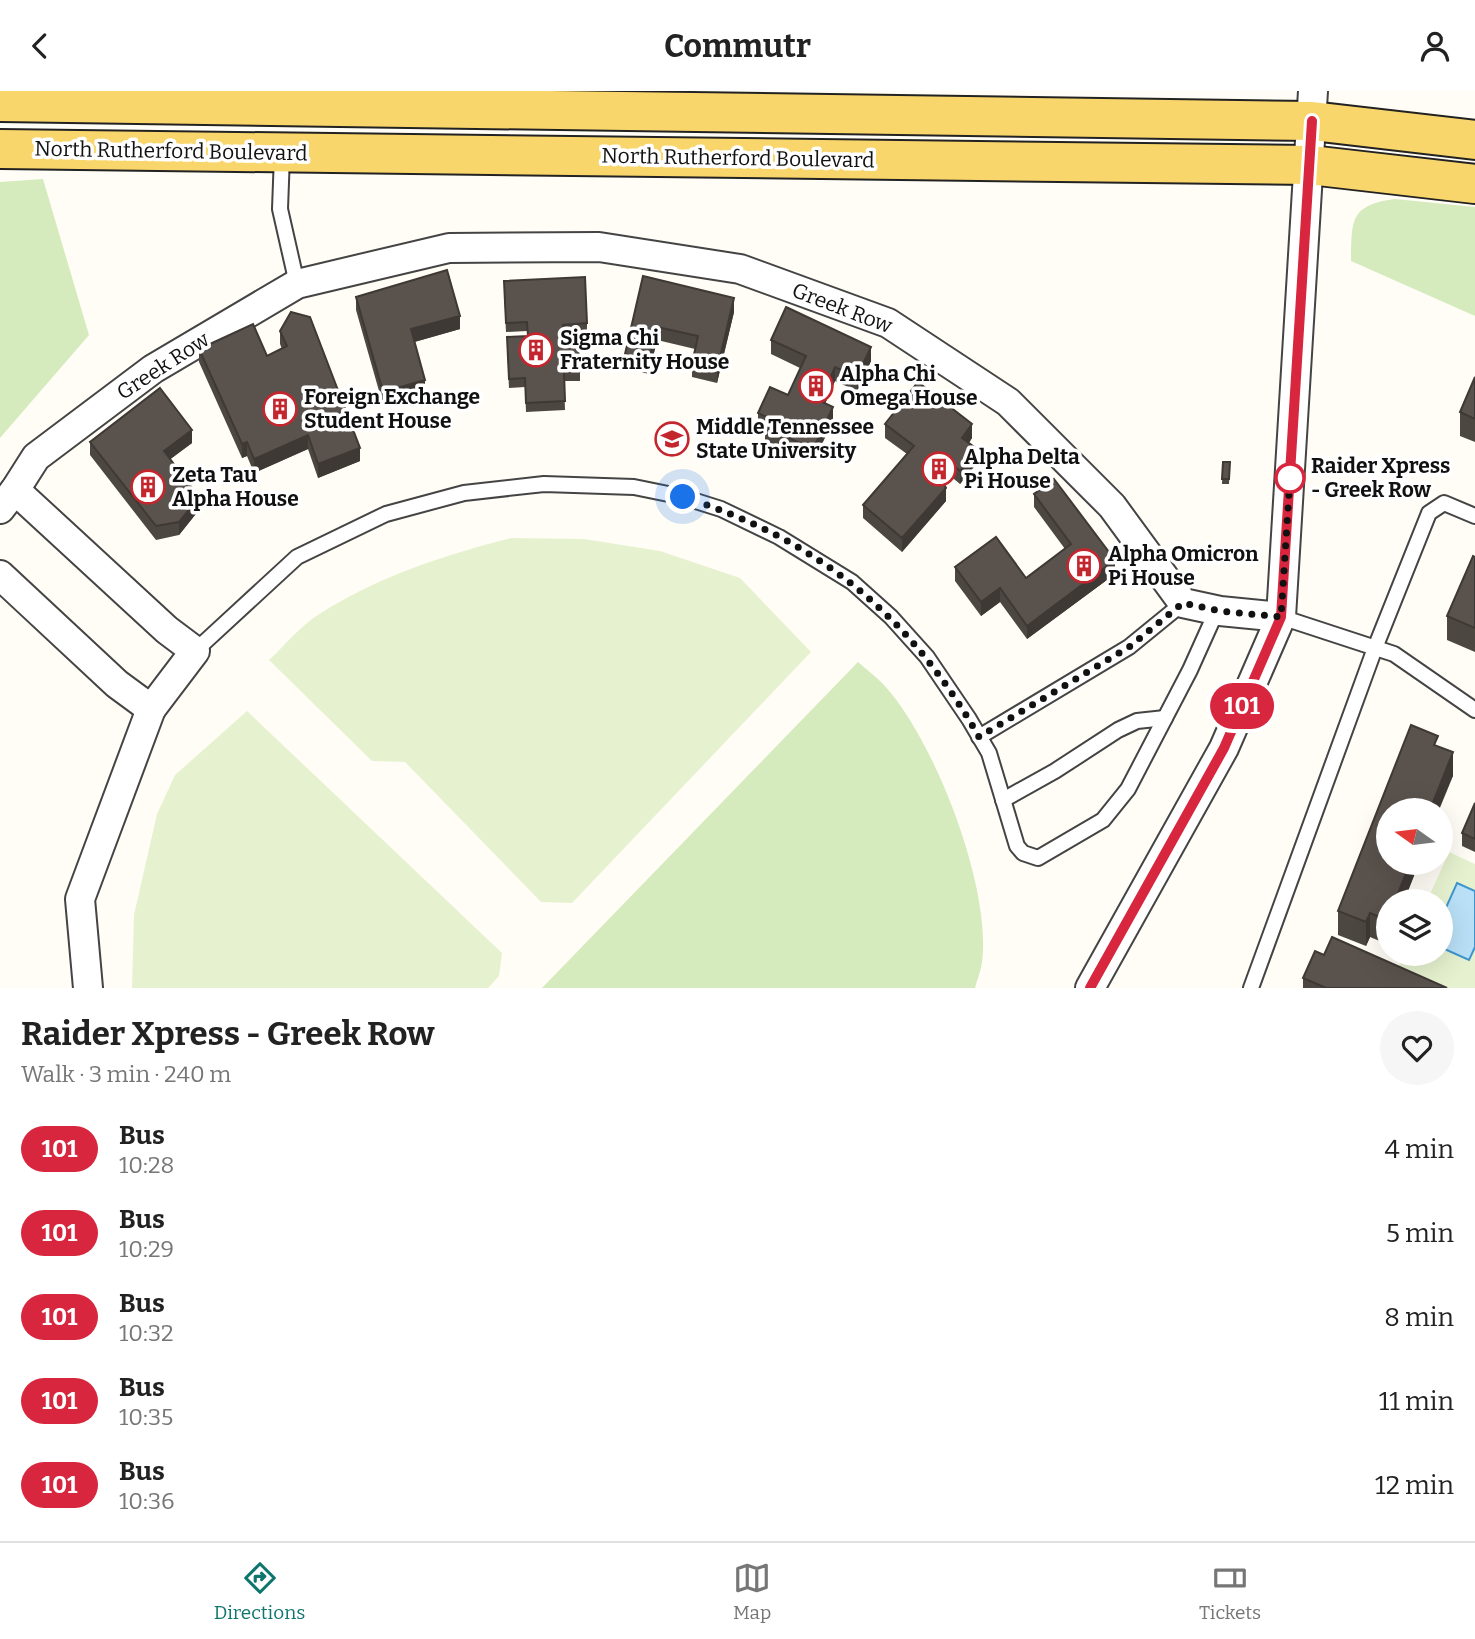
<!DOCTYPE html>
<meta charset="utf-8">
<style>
body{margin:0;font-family:Bitter,serif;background:#f6f6f6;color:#222;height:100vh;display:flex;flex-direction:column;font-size:26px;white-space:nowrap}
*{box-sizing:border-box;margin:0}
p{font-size:23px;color:#767676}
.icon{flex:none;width:38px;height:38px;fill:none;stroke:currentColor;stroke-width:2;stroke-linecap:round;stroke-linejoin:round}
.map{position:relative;height:897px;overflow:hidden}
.side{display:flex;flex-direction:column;background:#fff;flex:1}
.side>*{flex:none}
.badge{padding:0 14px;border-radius:23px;font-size:24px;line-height:46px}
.needle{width:46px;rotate:284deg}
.buttons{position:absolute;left:1376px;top:707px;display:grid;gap:14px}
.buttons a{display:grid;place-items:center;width:77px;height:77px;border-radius:50%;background:#fff;box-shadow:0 7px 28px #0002;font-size:35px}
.you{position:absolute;width:35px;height:35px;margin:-18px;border:5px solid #fff;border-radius:50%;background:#1a73e8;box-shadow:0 0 0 10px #1a73e833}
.map>.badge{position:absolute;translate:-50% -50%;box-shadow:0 0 0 4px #fff}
.round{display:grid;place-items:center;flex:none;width:74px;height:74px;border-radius:37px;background:#f6f6f6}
.overview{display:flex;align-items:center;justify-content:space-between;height:119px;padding:0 21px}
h1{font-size:33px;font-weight:700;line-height:52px}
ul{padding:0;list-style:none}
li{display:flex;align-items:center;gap:21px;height:84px;padding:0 21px}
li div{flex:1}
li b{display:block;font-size:26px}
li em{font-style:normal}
li .badge{min-width:77px;font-weight:700;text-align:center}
header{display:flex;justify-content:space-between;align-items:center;height:91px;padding:0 21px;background:#fff;font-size:32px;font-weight:700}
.tabs{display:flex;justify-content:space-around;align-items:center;height:98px;border-top:2px solid #e0e0e0;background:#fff;font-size:19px;color:#767676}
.tabs a{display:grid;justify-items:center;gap:4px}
.tabs .on{color:#0f766e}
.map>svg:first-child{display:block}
.green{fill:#d5ebbd}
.pitch{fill:#e6f2cf}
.water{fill:#b9e0f7;stroke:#3f96cf;stroke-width:2}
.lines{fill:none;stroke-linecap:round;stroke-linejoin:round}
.lane-casing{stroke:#444;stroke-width:18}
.street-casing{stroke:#444;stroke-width:32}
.primary-casing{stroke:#222;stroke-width:42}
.lane{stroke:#fff;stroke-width:14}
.street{stroke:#fff;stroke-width:28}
.primary{stroke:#f9d66b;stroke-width:38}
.wall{fill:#4d4742}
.shaded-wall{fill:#3f3936}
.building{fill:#5a524d;stroke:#3f3936;stroke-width:2}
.line-casing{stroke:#fff;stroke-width:16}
.line{stroke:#d7263d;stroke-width:10}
.walk{stroke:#111;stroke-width:7;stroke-dasharray:0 12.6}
.stop-dot{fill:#fff;stroke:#d7263d;stroke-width:3.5}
.labels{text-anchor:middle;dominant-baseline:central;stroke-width:7;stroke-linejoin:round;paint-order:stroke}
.street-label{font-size:21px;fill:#111;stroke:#fff}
.poi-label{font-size:21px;font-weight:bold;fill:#111;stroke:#fff;text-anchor:start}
.stop-label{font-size:21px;font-weight:bold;fill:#111;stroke:#fff;text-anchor:start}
</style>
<header><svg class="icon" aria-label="back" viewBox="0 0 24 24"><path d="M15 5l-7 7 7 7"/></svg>Commutr<svg class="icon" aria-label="person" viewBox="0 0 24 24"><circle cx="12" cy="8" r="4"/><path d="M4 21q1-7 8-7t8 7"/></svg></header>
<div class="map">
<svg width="1475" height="897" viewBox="0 0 1475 897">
<rect width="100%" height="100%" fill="#fffdf5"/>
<g class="green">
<path d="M43,88L89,244L0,347V91Z"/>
<path d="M1395,108L1475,116V225L1351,170C1352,130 1349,114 1395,108Z"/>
<path d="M858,571C866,578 875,585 882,592C934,646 992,797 982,871C981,880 977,889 975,897H542Z"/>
</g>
<g class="pitch">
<path d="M511,447L584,448L660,460L740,487L811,561L572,812L541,811L405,671L372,670L269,569C285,554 302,533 321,522C379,485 445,464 511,447Z"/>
<path d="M247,620L502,862L499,885L488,897H132L134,824L157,723L175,684Z"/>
<path d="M1449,761L1475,773V897H1449L1399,875L1404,863H1440V810H1427Z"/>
</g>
<path class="water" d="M1457,792L1475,800V856L1469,869L1440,856V830Z"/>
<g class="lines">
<defs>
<g id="lane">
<path d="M282,64L280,118L297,193"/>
<path d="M1281,526L1394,563L1475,619"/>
<path d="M195,560L297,466L386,423L464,402L544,393L634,396L683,406L721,418L779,446L852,491L891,526L927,566L969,628L989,662L1017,755L1023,762L1038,767L1103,729L1128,698L1190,579L1217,519"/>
<path d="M979,646L1129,556L1183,512"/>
<path d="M1003,709L1055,680L1118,639L1137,630L1165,627"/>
<path d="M1251,897L1375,557L1429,422L1444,412L1475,425"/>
</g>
<g id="street">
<path d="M0,418L15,399L36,366L153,278L297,193L449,157L599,156L740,178L888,232L1008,311L1112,415L1183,512L1220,520L1281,526"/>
<path d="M0,484L117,593L151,618L195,560L167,539L15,399"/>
<path d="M88,897L80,808L151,618"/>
<path d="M1090,897L1224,657L1281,526L1313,0"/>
</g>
<g id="primary">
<path d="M0,11L1312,30L1475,49"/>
<path d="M0,58L1310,74L1475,93"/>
</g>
</defs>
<use href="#lane" class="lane-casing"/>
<use href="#street" class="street-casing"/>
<use href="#primary" class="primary-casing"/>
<use href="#lane" class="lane"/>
<use href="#street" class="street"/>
<use href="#primary" class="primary"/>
</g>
<g class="wall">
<path d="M643,185L734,221L717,292L692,286V273L695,258L657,249L649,283L625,277V263Z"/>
<path d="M504,200L587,232V242L563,243L564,253L580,280V290H564L565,319L526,321L525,296L509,297L507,256L528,245L527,240L506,241Z"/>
<path d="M356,206L460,238L414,251L425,302L383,314L356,219Z"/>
<path d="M280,240L360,370L318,387L308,358L254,382L247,365L242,367L199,271V258L267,265L282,258L280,253Z"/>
<path d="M771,249L871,270L857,300L835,290L825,313L833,330L816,365L804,368L765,350V339L758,336V322L788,304L800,277L771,263Z"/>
<path d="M1475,286V351L1460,345V321Z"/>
<path d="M885,333L972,347L969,352L977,372L960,393L948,383L942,391L946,410L902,461L863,427V414L907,363L885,347Z"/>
<path d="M90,351L192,352L170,368L199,419L179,444L156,449L90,364Z"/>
<path d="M1223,371H1230L1229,393H1222Z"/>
<path d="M1034,403L1115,483L1027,548L1000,511L981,525L955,490V476L1026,487L1065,458L1034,416Z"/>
<path d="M1475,466V561L1447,549V525Z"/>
<path d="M1438,655L1453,685L1388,772H1419L1404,810H1388L1387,853L1370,846L1366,855L1338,844V820Z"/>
<path d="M1475,712V761L1462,755V742Z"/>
<path d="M1324,864L1447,897H1303V887Z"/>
</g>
<g class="shaded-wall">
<path d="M734,207V221L717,292V279Z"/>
<path d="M460,225V238L411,252V238Z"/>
<path d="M657,236V249L649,283V269Z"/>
<path d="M871,256V270L857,300V286Z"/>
<path d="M835,276V290L820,324V310Z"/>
<path d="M425,289V302L383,314V301Z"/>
<path d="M833,316V330L816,365V352Z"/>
<path d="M972,333V347L962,361V347Z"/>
<path d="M192,339V352L164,373V360Z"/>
<path d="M308,344V358L254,382V368Z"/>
<path d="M247,351V365L242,367V353Z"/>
<path d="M360,357V370L318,387V373Z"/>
<path d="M977,358V372L960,393V380Z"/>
<path d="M948,370V383L938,397V383Z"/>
<path d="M946,397V410L902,461V447Z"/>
<path d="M199,406V419L179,444V431Z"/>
<path d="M1115,469V483L1027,548V535Z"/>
<path d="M1000,497V511L981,525V511Z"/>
<path d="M1453,661V685L1439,719H1430Z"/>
<path d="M1410,772H1419L1404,810H1395Z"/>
<path d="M1370,822V846L1366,855V831Z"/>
</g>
<g class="building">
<path d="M447,179L460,225L411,238L425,289L383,301L356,206Z"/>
<path d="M643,185L734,207L717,279L692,273L698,245L657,236L649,269L625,263Z"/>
<path d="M585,186L587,232L563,234L564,253L578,252L580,280L564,281L565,310L526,312L525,287L509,288L507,246L528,245L527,231L506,232L504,190Z"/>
<path d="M786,216L871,256L857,286L835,276L820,310L833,316L816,352L804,354L765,336L769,327L758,322L770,296L788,304L806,265L771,249Z"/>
<path d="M291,221L310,226L360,357L318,373L308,344L254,368L247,351L242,353L199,258L253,233L267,265L287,255L280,240Z"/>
<path d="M1475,286V328L1460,321Z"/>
<path d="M918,291L972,333L962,347L977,358L960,380L948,370L938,383L946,397L902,447L863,414L914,355L885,333Z"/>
<path d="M160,297L192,339L164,360L199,406L179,431L156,435L90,351Z"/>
<path d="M1223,371H1230L1229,388H1222Z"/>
<path d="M1054,388L1115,469L1027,535L1000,497L981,511L955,476L996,446L1026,487L1071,453L1034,403Z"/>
<path d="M1473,465L1475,466V537L1447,525Z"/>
<path d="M1411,634L1438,645L1434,654L1453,661L1430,719H1388V772H1410L1395,810H1388L1387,829L1370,822L1366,831L1338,820Z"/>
<path d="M1475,712V748L1462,742Z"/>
<path d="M1332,846L1447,897H1326L1303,887L1315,860L1324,864Z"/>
</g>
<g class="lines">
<defs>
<path id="line" d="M1090,897L1224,657L1281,526L1312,30"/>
</defs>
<use href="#line" class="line-casing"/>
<use href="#line" class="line"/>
<path class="walk" d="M683,406C817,448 910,524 979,646L1129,556L1183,512L1220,520L1281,526L1290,387"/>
</g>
<defs>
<symbol id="building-ring" viewBox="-11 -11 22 22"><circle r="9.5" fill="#fff" stroke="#c4262e" stroke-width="1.5"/><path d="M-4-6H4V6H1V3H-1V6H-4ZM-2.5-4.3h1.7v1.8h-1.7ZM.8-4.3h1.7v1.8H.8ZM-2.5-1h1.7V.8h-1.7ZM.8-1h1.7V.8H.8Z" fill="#c4262e"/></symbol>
<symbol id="university-ring" viewBox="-11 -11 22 22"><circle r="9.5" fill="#fff" stroke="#c4262e" stroke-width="1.5"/><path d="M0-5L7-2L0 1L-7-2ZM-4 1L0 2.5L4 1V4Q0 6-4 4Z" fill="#c4262e"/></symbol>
</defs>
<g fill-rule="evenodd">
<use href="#building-ring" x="517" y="240" width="38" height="38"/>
<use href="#building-ring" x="797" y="276" width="38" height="38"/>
<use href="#building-ring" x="261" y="299" width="38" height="38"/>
<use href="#university-ring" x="653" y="329" width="38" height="38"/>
<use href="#building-ring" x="920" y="359" width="38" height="38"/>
<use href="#building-ring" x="129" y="377" width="38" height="38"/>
<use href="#building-ring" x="1065" y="456" width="38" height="38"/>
</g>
<circle class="stop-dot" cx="1290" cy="387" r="14"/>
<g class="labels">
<g class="street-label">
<text transform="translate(171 60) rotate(1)">North Rutherford Boulevard</text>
<text transform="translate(738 67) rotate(1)">North Rutherford Boulevard</text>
<text transform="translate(842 217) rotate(21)">Greek Row</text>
<text transform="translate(163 275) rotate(-33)">Greek Row</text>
</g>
<g class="poi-label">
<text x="560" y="247">Sigma Chi<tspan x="560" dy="24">Fraternity House</tspan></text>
<text x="840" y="283">Alpha Chi<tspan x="840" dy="24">Omega House</tspan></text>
<text x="304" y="306">Foreign Exchange<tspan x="304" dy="24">Student House</tspan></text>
<text x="696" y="336">Middle Tennessee<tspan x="696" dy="24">State University</tspan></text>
<text x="964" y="366">Alpha Delta<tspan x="964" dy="24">Pi House</tspan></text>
<text x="172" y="384">Zeta Tau<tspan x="172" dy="24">Alpha House</tspan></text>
<text x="1108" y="463">Alpha Omicron<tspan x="1108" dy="24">Pi House</tspan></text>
</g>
<g class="stop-label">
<text x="1311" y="375">Raider Xpress<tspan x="1311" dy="24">- Greek Row</tspan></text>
</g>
</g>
</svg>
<div class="buttons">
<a><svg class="needle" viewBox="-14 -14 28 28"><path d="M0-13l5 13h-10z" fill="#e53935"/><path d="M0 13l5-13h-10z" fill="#767676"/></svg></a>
<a><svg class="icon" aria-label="layers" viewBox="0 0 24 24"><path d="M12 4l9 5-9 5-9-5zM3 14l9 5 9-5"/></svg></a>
</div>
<div class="you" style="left:683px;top:406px"></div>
<b class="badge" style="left:1242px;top:615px;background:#d7263d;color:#fff">101</b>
</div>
<section class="side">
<div class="overview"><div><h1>Raider Xpress - Greek Row</h1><p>Walk · 3 min · 240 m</p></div><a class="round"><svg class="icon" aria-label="heart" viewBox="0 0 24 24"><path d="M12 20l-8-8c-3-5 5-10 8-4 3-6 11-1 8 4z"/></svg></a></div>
<ul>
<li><span class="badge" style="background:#d7263d;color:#fff">101</span><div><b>Bus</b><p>10:28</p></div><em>4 min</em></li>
<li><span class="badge" style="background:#d7263d;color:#fff">101</span><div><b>Bus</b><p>10:29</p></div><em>5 min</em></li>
<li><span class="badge" style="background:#d7263d;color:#fff">101</span><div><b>Bus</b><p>10:32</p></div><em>8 min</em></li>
<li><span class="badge" style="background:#d7263d;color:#fff">101</span><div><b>Bus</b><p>10:35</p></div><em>11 min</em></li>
<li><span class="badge" style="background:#d7263d;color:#fff">101</span><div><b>Bus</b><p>10:36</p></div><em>12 min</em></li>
</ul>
</section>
<nav class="tabs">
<a class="on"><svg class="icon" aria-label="directions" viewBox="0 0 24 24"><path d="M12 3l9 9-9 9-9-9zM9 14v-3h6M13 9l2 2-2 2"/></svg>Directions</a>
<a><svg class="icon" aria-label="map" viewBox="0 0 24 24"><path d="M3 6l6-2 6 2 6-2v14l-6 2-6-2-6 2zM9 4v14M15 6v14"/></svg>Map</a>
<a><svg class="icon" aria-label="tickets" viewBox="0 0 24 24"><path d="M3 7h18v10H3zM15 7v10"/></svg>Tickets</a>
</nav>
